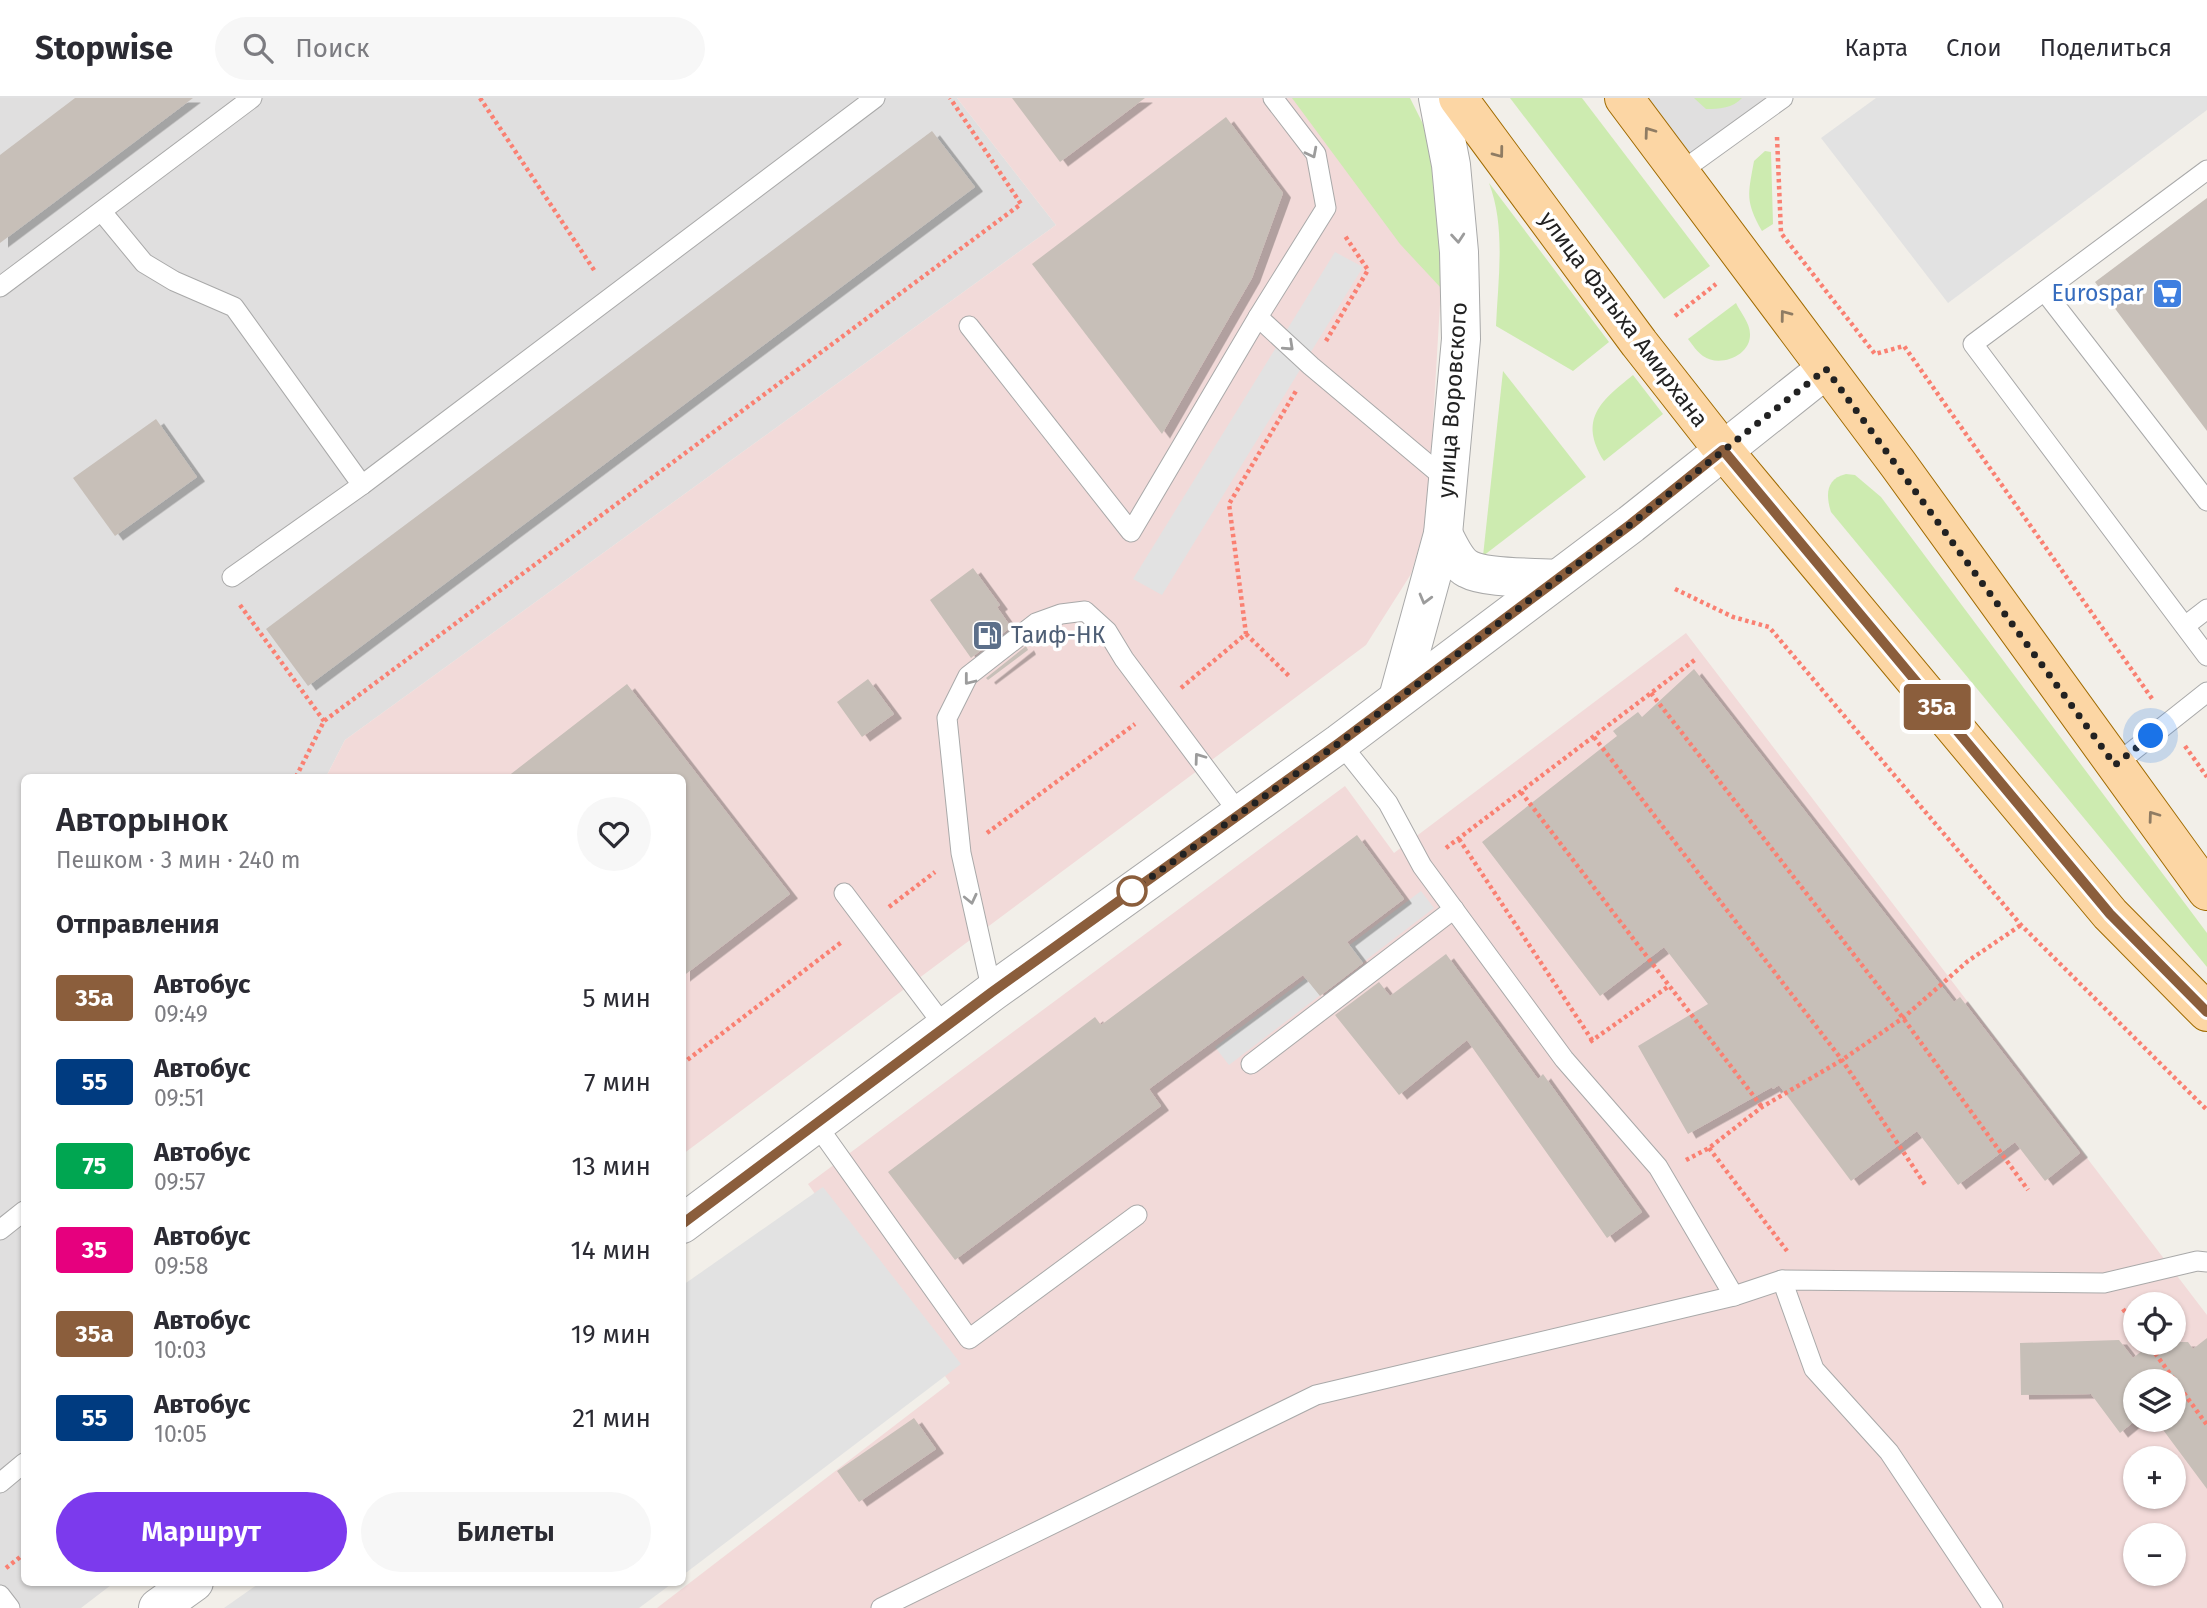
<!DOCTYPE html>
<html lang="ru">
<meta charset="utf-8">
<style>
body{margin:0;font-family:"Fira Sans",sans-serif;background:#f7f7f7;color:#2b2b33;height:100vh;display:flex;flex-direction:column;font-size:26px;white-space:nowrap}
*{box-sizing:border-box;margin:0}
p{font-size:23px;color:#7c7c81}
.icon{flex:none;width:38px;height:38px;fill:none;stroke:currentColor;stroke-width:2;stroke-linecap:round;stroke-linejoin:round}
.map{position:relative;flex:1;overflow:hidden}
.sheet{position:absolute;left:21px;top:676px;width:665px;height:812px;display:flex;flex-direction:column;background:#fff;border-radius:10px;box-shadow:0 2px 5px #0004}
.sheet>*{flex:none}
.badge{padding:0 14px;border-radius:5px;font-size:24px;line-height:46px}
.fabs{position:absolute;left:2123px;top:1194px;display:grid;gap:14px}
.fabs a{display:grid;place-items:center;width:63px;height:63px;border-radius:50%;background:#fff;box-shadow:0 2px 5px #0004;font-size:35px}
.you{position:absolute;width:35px;height:35px;margin:-18px;border:5px solid #fff;border-radius:50%;background:#1a73e8;box-shadow:0 0 0 10px #1a73e833}
.map>.badge{position:absolute;translate:-50% -50%;box-shadow:0 0 0 4px #fff}
h2{padding:0 35px;font-size:26px;line-height:63px}
.round{display:grid;place-items:center;flex:none;width:74px;height:74px;border-radius:37px;background:#f7f7f7}
.overview{display:flex;align-items:center;justify-content:space-between;height:119px;padding:0 35px}
h1{font-size:33px;font-weight:600;line-height:52px}
.action{display:flex;gap:14px;margin-top:auto;padding:14px 35px}
.action a{flex:1;height:80px;border-radius:42px;background:#7c3aed;color:#fff;font-size:28px;font-weight:600;line-height:80px;text-align:center}
.action a+a{background:#f7f7f7;color:#2b2b33}
ul{padding:0;list-style:none}
li{display:flex;align-items:center;gap:21px;height:84px;padding:0 35px}
li div{flex:1}
li b{display:block;font-size:26px}
li em{font-style:normal}
li .badge{min-width:77px;font-weight:700;text-align:center}
header{display:flex;align-items:center;gap:42px;box-sizing:border-box;height:98px;padding:0 35px;background:#fff;border-bottom:2px solid #e1e1e2}
header strong{font-size:33px}
nav{display:flex;gap:38px;margin-inline-start:auto;font-size:24px}
.search{width:490px;height:63px;background:#f7f7f7;display:flex;align-items:center;gap:18px;box-sizing:border-box;padding:0 24px;border-radius:38px;color:#7c7c81;font-size:26px}
.map>svg:first-child{display:block}
.residential{fill:#e0dfdf}
.commercial{fill:#f2dad9;fill-rule:evenodd}
.grass{fill:#cdebb0}
.parking{fill:#e2e2e2}
.building{fill:#c7bfb8;filter:url(#shadow)}
.lines{fill:none;stroke-linecap:round;stroke-linejoin:round}
.service-casing{stroke:#a9a9a9;stroke-width:21}
.tertiary-casing{stroke:#a9a9a9;stroke-width:40}
.primary-casing{stroke:#a06b00;stroke-width:40}
.path{stroke:#fa8072;stroke-width:4.5;stroke-dasharray:3.5 3.5;stroke-linecap:butt}
.service{stroke:#fff;stroke-width:19}
.tertiary{stroke:#fff;stroke-width:38}
.primary{stroke:#fcd6a4;stroke-width:38}
.oneway{stroke:#8f7c63}
.oneway2{stroke:#9c9c9c}
.line-casing{stroke:#fff;stroke-width:16}
.line{stroke:#8b5e3c;stroke-width:10}
.walk{stroke:#222;stroke-width:7;stroke-dasharray:0 12.6}
.stop-dot{fill:#fff;stroke:#8b5e3c;stroke-width:3.5}
.labels{text-anchor:middle;dominant-baseline:central;stroke-width:7;stroke-linejoin:round;paint-order:stroke}
.shop-label{font-size:23px;fill:#366cbe;stroke:#fff;text-anchor:end}
.street-label{font-size:23px;fill:#222;stroke:#fff}
.service-label{font-size:23px;fill:#4e5e75;stroke:#fff;text-anchor:start}
</style>
<header>
<strong>Stopwise</strong>
<div class="search"><svg class="icon" aria-label="search" viewBox="0 0 24 24"><circle cx="10" cy="10" r="6"/><path d="M15 15l6 6"/></svg>Поиск</div>
<nav><a>Карта</a><a>Слои</a><a>Поделиться</a></nav>
</header>
<div class="map">
<svg width="2207" height="1510" viewBox="0 0 2207 1510">
<defs>
<filter id="shadow"><feDropShadow dx="8" dy="4.5" stdDeviation="0" flood-color="#0004"/></filter>
</defs>
<rect width="100%" height="100%" fill="#f2efe9"/>
<g class="residential">
<path d="M0,0H957L1056,127L345,642L326,679H24V1484H115L81,1510H0Z"/>
<path d="M1645,0H1765L1689,57Z"/>
</g>
<g class="commercial">
<path d="M957,0H1410L1441,190L1433,323L1431,408L1411,476L1366,547L683,1056L682,679H326L345,642L1056,127Z"/>
<path d="M1686,535L2207,1217V1510H657L950,1285L808,1086L1345,688L1394,755ZM2135,1206H2174V1244H2135ZM2135,1283H2174V1321H2135ZM2135,1360H2174V1398H2135ZM2135,1437H2174V1475H2135Z"/>
</g>
<g class="grass">
<path d="M1292,0H1410L1424,28L1438,80L1441,190L1400,146Z"/>
<path d="M1510,0H1582L1710,168L1664,201Z"/>
<path d="M1694,0H1742C1733,10 1719,11 1706,11Z"/>
<path d="M1765,53L1771,54L1773,126L1762,133C1745,103 1748,96 1754,63Z"/>
<path d="M1489,85L1609,244L1573,273L1496,228C1498,182 1506,129 1489,85Z"/>
<path d="M1736,205C1740,214 1750,225 1750,236C1751,258 1719,270 1703,258C1697,254 1692,246 1688,241Z"/>
<path d="M1503,273L1586,379L1483,458Z"/>
<path d="M1633,277L1663,316L1604,363C1578,321 1601,303 1633,277Z"/>
<path d="M1846,376L1855,377L1881,399L2207,835V869L1831,414C1826,398 1825,381 1846,376Z"/>
</g>
<g class="parking">
<path d="M1876,0H2207V12L1948,205L1821,40Z"/>
<path d="M1335,154L1363,169L1162,497L1133,481Z"/>
<path d="M1421,793L1434,810L1229,967L1215,949Z"/>
<path d="M823,1089L961,1266L683,1477V1187Z"/>
<path d="M261,1484H674L639,1510H224Z"/>
</g>
<g class="building">
<path d="M75,0H193L0,145V57Z"/>
<path d="M1012,0H1145L1060,64Z"/>
<path d="M1226,19L1283,95L1252,180L1162,336L1032,166Z"/>
<path d="M932,33L975,89L308,588L266,531Z"/>
<path d="M2207,100V333L2095,184Z"/>
<path d="M156,321L197,379L115,438L73,380Z"/>
<path d="M973,470L1000,507L997,509L1011,529L971,560L930,502Z"/>
<path d="M1026,548L1028,552L988,582L986,580Z"/>
<path d="M1694,571L1954,904L1960,899L2080,1055L2045,1083L2015,1044L1958,1087L1917,1033L1851,1083L1779,987L1773,991L1772,989L1688,1036L1638,948L1708,906L1664,849L1600,898L1482,744L1617,638L1613,633L1638,614L1642,619Z"/>
<path d="M868,581L894,616L862,639L837,604Z"/>
<path d="M627,586L790,796L682,879V679H507Z"/>
<path d="M1357,737L1404,801L1347,844L1363,865L1320,898L1303,877L1149,991L1161,1008L955,1162L888,1074L1095,919L1101,927Z"/>
<path d="M1446,856L1538,981L1543,976L1642,1114L1607,1140L1467,942L1399,997L1335,917L1379,884L1390,898Z"/>
<path d="M2207,1240V1391L2155,1321H2174V1283H2135V1321H2137L2120,1335L2091,1296L2021,1297L2020,1245L2119,1242L2133,1260L2153,1244H2188L2193,1251Z"/>
<path d="M914,1320L936,1351L859,1404L837,1373Z"/>
</g>
<g class="lines">
<defs>
<g id="service">
<path d="M1273,0L1316,56L1326,110L1258,219L1311,268L1448,383"/>
<path d="M2207,72L1973,246L2207,558"/>
<path d="M1679,75L1783,0"/>
<path d="M102,114L144,165L174,183L234,209L362,387L875,0"/>
<path d="M0,189L252,0"/>
<path d="M2045,194L2207,403"/>
<path d="M969,228L1131,434L1258,219"/>
<path d="M232,479L362,387"/>
<path d="M2185,528L2207,511"/>
<path d="M1340,645L1388,705L1422,768L1564,961L1658,1069L1734,1198"/>
<path d="M2115,667L2207,594"/>
<path d="M844,795L945,929"/>
<path d="M992,894L961,755L947,620L968,578L1036,525L1061,516L1085,513L1107,533L1124,561L1239,715"/>
<path d="M1251,966L1454,811"/>
<path d="M816,1026L969,1241L1137,1117"/>
<path d="M0,1132L24,1113"/>
<path d="M1782,1182L1814,1271L1889,1354L1993,1510"/>
<path d="M0,1385L24,1365"/>
<path d="M0,1497L10,1510"/>
<path d="M881,1510L1316,1297L1734,1198L1782,1182L2104,1185L2197,1163L2207,1164"/>
</g>
<g id="tertiary">
<path d="M1443,436C1449,447 1456,465 1468,471C1486,481 1536,479 1557,481"/>
<path d="M1398,600L1443,436L1461,241L1459,154L1451,67L1438,0"/>
<path d="M682,1126L992,894L1340,645L1631,426L1826,271"/>
<path d="M158,1510L194,1484"/>
</g>
<g id="primary">
<path d="M1458,0L1639,245L1723,352L2110,816L2207,914"/>
<path d="M1624,0L1898,366L2207,793"/>
</g>
</defs>
<use href="#service" class="service-casing"/>
<use href="#tertiary" class="tertiary-casing"/>
<use href="#primary" class="primary-casing"/>
<g class="path">
<path d="M480,0L596,175"/>
<path d="M1777,39L1781,135L1875,256L1904,248L2153,602"/>
<path d="M1675,218L1716,186"/>
<path d="M1326,243L1368,172L1345,138"/>
<path d="M1675,491L1733,519L1769,529L2021,827L2207,1012"/>
<path d="M240,507L324,623"/>
<path d="M1246,536L1290,579"/>
<path d="M1181,590L1246,536L1229,406L1296,293"/>
<path d="M1651,595L1903,920L2028,1092"/>
<path d="M1594,639L1842,962L1926,1088"/>
<path d="M2185,648L2207,679"/>
<path d="M296,679L324,623L1021,106L950,0"/>
<path d="M1521,694L1762,1009"/>
<path d="M987,735L1135,626"/>
<path d="M1459,741L1594,945"/>
<path d="M1446,750L1696,561"/>
<path d="M889,809L935,774"/>
<path d="M1590,944L1669,888"/>
<path d="M682,966L843,843"/>
<path d="M1709,1050L1787,1153"/>
<path d="M1686,1062L1709,1050L1762,1009L1842,962L1903,920L1968,863L2021,827"/>
<path d="M2123,1211L2135,1228"/>
<path d="M2147,1244L2207,1327"/>
<path d="M6,1470L24,1456"/>
</g>
<use href="#service" class="service"/>
<use href="#tertiary" class="tertiary"/>
<use href="#primary" class="primary"/>
</g>
<defs><path id="oneway-chevron" d="M-2-3.5L2.5 0L-2 3.5" fill="none" stroke-width="1.6" stroke-linecap="round" stroke-linejoin="round" transform="scale(1.75)"/></defs>
<g class="oneway">
<use href="#oneway-chevron" transform="translate(1649 34) rotate(-126)"/>
<use href="#oneway-chevron" transform="translate(1499 55) rotate(53)"/>
<use href="#oneway-chevron" transform="translate(1785 217) rotate(-127)"/>
<use href="#oneway-chevron" transform="translate(2153 718) rotate(-126)"/>
</g>
<g class="oneway2">
<use href="#oneway-chevron" transform="translate(1312 55) rotate(63)"/>
<use href="#oneway-chevron" transform="translate(1458 140) rotate(85)"/>
<use href="#oneway-chevron" transform="translate(1289 248) rotate(43)"/>
<use href="#oneway-chevron" transform="translate(1425 501) rotate(105)"/>
<use href="#oneway-chevron" transform="translate(969 582) rotate(128)"/>
<use href="#oneway-chevron" transform="translate(1199 660) rotate(-126)"/>
<use href="#oneway-chevron" transform="translate(971 801) rotate(77)"/>
</g>
<g class="lines">
<defs>
<path id="line" d="M682,1126L992,894L1339,645L1631,426L1723,352L2110,816L2207,914"/>
</defs>
<use href="#line" class="line-casing"/>
<use href="#line" class="line"/>
<path class="walk" d="M1132,793L1339,645L1631,426L1826,271L2115,667L2151,638"/>
</g>
<defs>
<symbol id="supermarket-square" viewBox="-11 -11 22 22"><rect x="-9" y="-9" width="18" height="18" rx="4" fill="#3f7fe0" stroke="#fff"/><path d="M-6-5.5h2.5l.6 2H6L4.5 2H-2.5L-4.4-4H-6ZM-1.5 3.2a1.3 1.3 0 1 0 .1 0ZM3 3.2a1.3 1.3 0 1 0 .1 0Z" fill="#fff"/></symbol>
<symbol id="fuel-square" viewBox="-11 -11 22 22"><rect x="-9" y="-9" width="18" height="18" rx="4" fill="#5c6f8a" stroke="#fff"/><path d="M-5.5-6h7V0h2V4h1.3V-2.5L3-4.5l.8-.8L6-3V5H2.5V1h-1V6h-7ZM-4.2-4.7v3.2H.2V-4.7Z" fill="#fff"/></symbol>
</defs>
<g fill-rule="evenodd">
<use href="#supermarket-square" x="2150" y="178" width="35" height="35"/>
<use href="#fuel-square" x="970" y="520" width="35" height="35"/>
</g>
<circle class="stop-dot" cx="1132" cy="793" r="14"/>
<g class="labels">
<g class="shop-label">
<text x="2144" y="195">Eurospar</text>
</g>
<g class="street-label">
<text transform="translate(1624 221) rotate(53)">улица Фатыха Амирхана</text>
<text transform="translate(1452 302) rotate(-86)">улица Воровского</text>
</g>
<g class="service-label">
<text x="1011" y="537">Таиф-НК</text>
</g>
</g>
</svg>
<div class="fabs">
<a><svg class="icon" aria-label="locate" viewBox="0 0 24 24"><circle cx="12" cy="12" r="6"/><path d="M12 2v4M12 18v4M2 12h4M18 12h4"/></svg></a>
<a><svg class="icon" aria-label="layers" viewBox="0 0 24 24"><path d="M12 4l9 5-9 5-9-5zM3 14l9 5 9-5"/></svg></a>
<a>+</a>
<a>−</a>
</div>
<div class="you" style="left:2151px;top:638px"></div>
<b class="badge" style="left:1937px;top:609px;background:#8b5e3c;color:#fff">35a</b>
<section class="sheet">
<div class="overview"><div><h1>Авторынок</h1><p>Пешком · 3 мин · 240 m</p></div><a class="round"><svg class="icon" aria-label="heart" viewBox="0 0 24 24"><path d="M12 20l-8-8c-3-5 5-10 8-4 3-6 11-1 8 4z"/></svg></a></div>
<h2>Отправления</h2>
<ul>
<li><span class="badge" style="background:#8b5e3c;color:#fff">35a</span><div><b>Автобус</b><p>09:49</p></div><em>5 мин</em></li>
<li><span class="badge" style="background:#003b80;color:#fff">55</span><div><b>Автобус</b><p>09:51</p></div><em>7 мин</em></li>
<li><span class="badge" style="background:#00a651;color:#fff">75</span><div><b>Автобус</b><p>09:57</p></div><em>13 мин</em></li>
<li><span class="badge" style="background:#e6007e;color:#fff">35</span><div><b>Автобус</b><p>09:58</p></div><em>14 мин</em></li>
<li><span class="badge" style="background:#8b5e3c;color:#fff">35a</span><div><b>Автобус</b><p>10:03</p></div><em>19 мин</em></li>
<li><span class="badge" style="background:#003b80;color:#fff">55</span><div><b>Автобус</b><p>10:05</p></div><em>21 мин</em></li>
</ul>
<div class="action"><a>Маршрут</a><a>Билеты</a></div>
</section>
</div>
